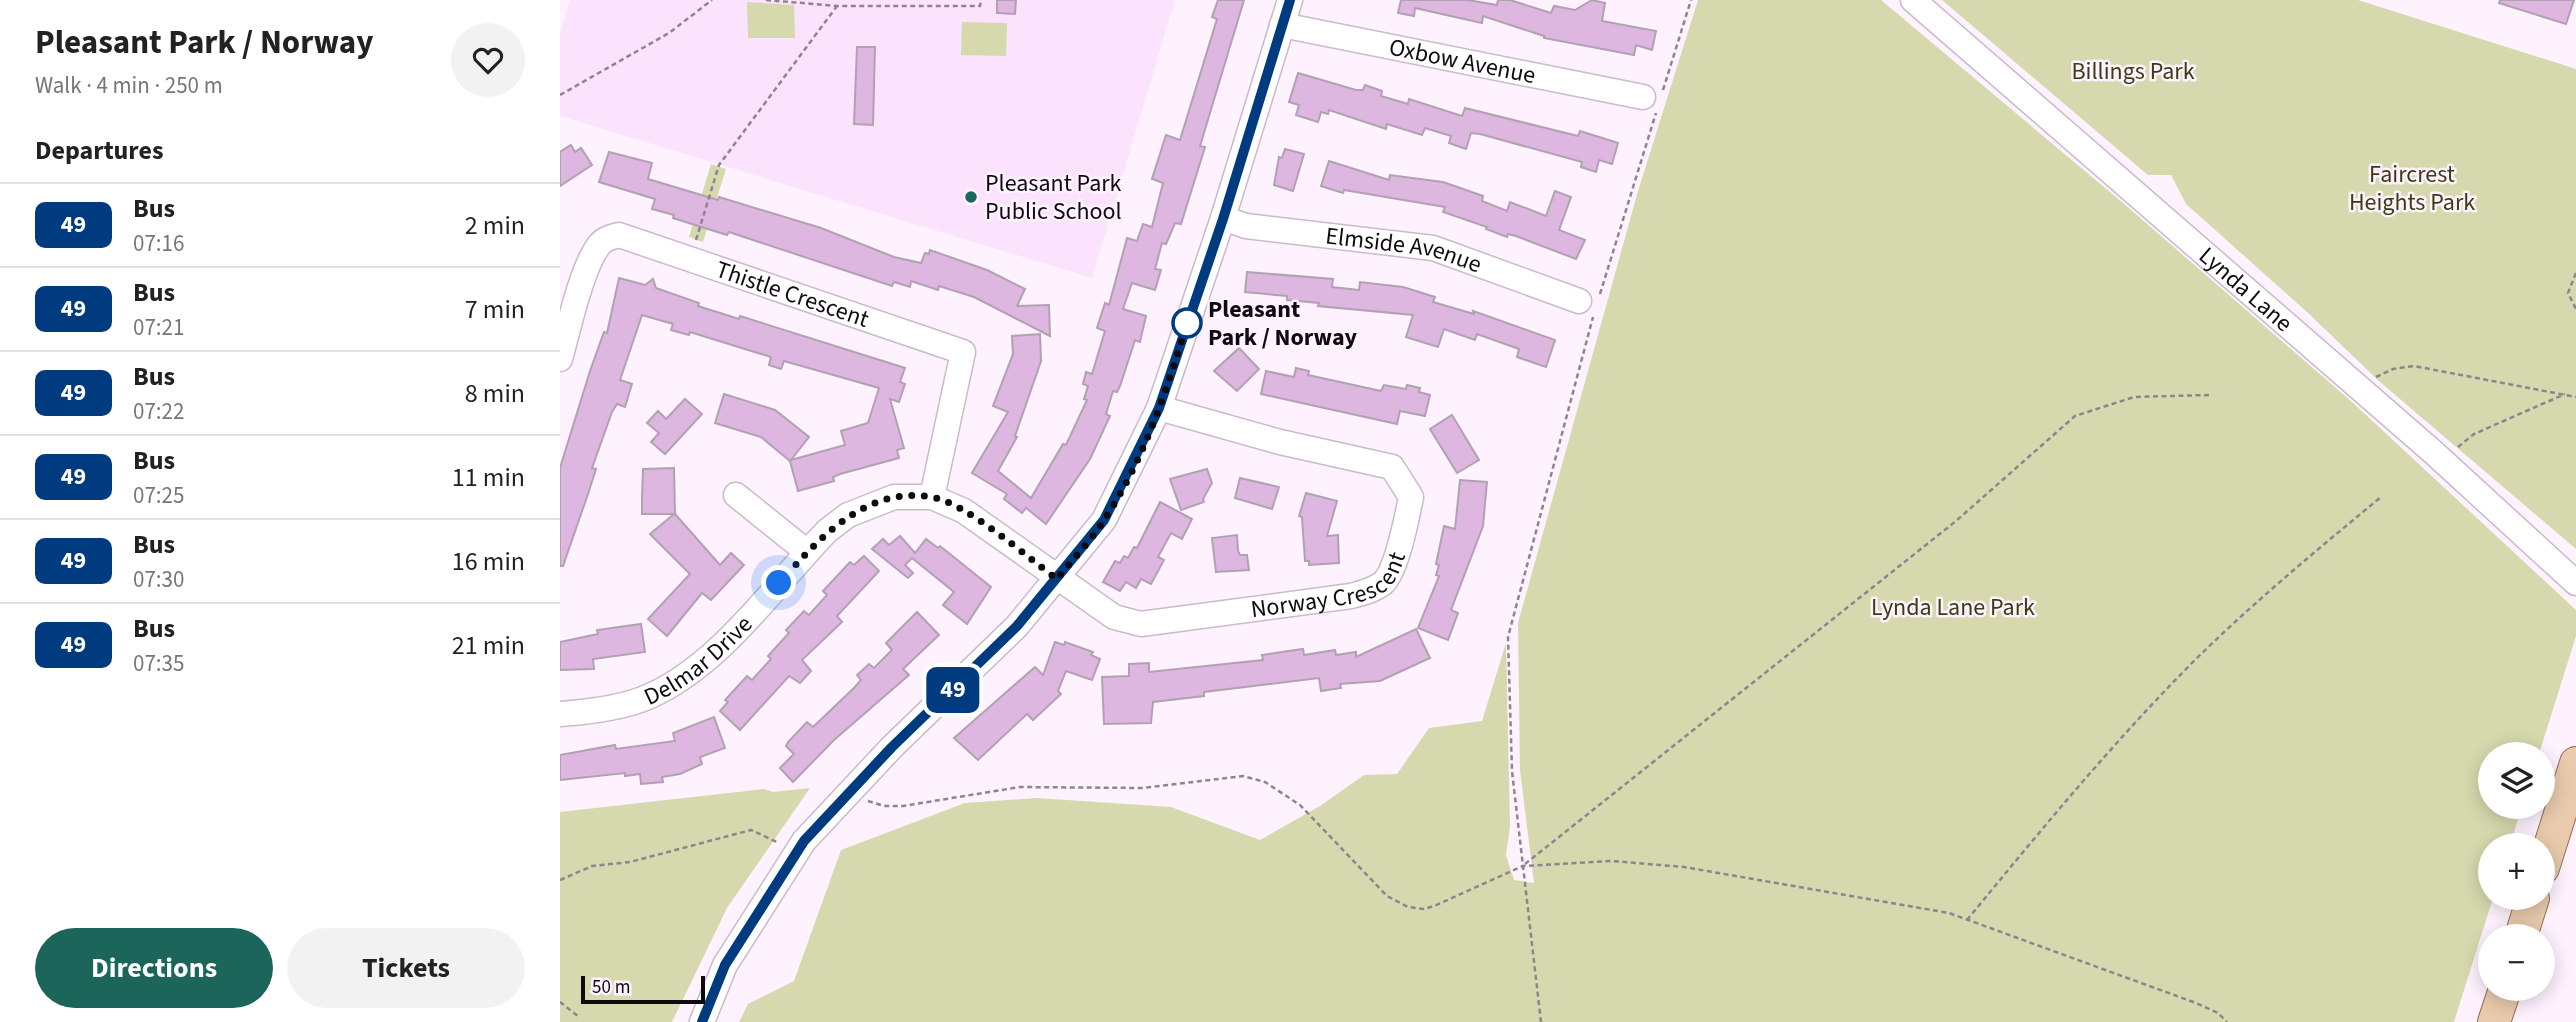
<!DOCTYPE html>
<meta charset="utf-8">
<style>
body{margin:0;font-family:"Source Sans 3",sans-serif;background:#f2f2f2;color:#222;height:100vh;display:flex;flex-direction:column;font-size:26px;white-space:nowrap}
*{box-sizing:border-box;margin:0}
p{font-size:23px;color:#767676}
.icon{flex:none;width:38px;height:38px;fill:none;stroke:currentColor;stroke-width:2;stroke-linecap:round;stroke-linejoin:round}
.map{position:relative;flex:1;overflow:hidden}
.panel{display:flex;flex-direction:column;background:#fff;width:560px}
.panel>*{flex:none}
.badge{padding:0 14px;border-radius:10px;font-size:24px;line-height:46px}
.fabs{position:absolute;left:1918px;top:742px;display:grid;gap:14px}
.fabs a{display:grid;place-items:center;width:77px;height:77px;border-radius:50%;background:#fff;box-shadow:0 4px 18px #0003;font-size:35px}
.scale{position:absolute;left:21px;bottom:18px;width:124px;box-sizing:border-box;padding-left:7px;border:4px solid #0f0910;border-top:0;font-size:19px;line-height:24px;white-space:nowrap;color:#0f0910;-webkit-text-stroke:5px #fdf2fe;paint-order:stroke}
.you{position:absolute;width:35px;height:35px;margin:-18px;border:5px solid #fff;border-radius:50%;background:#1a73e8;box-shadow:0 0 0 10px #1a73e833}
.map>.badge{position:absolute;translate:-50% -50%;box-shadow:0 0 0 4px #fff}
h2{padding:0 35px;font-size:26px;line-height:63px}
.round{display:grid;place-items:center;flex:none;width:74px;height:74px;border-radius:37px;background:#f2f2f2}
.headline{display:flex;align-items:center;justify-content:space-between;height:119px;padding:0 35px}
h1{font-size:33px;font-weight:700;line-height:52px}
.button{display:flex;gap:14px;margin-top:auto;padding:14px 35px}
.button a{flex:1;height:80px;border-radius:42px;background:#1c655b;color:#fff;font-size:28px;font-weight:700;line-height:80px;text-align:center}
.button a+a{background:#f2f2f2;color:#222}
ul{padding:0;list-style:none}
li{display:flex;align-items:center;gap:21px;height:84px;padding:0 35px;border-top:2px solid #e0e0e0}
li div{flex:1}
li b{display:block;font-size:26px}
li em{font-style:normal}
li .badge{min-width:77px;font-weight:700;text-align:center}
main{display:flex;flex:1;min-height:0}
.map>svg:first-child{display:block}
.built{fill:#fce3fd}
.green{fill:#d6d9ad}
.building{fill:#ddb7e0;stroke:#b2a0b3;stroke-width:2}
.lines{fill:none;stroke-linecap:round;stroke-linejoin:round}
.minor-casing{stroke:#cbb9cc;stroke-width:27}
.major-casing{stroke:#946f51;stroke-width:34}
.path{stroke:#8d848e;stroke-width:2.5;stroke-dasharray:5 3.5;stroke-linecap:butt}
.minor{stroke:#fff;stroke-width:24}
.major{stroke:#e9caac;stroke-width:32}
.line-casing{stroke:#fff;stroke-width:16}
.line{stroke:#003b80;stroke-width:10}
.walk{stroke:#0f0910;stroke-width:7;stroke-dasharray:0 12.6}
.poi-dot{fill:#1c655b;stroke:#fdf2fe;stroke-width:2.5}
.stop-dot{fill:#fff;stroke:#003b80;stroke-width:3.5}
.labels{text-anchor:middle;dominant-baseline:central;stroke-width:5;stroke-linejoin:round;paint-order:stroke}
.street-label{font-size:24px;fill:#0f0910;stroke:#fdf2fe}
.park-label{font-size:24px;fill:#3b3c13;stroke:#fdf2fe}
.poi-label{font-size:24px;fill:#0f0910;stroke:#fdf2fe;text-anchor:start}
.stop-label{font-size:24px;font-weight:bold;fill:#0f0910;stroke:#fdf2fe;text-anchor:start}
</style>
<main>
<section class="panel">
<div class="headline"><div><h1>Pleasant Park / Norway</h1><p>Walk · 4 min · 250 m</p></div><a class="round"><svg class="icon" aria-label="heart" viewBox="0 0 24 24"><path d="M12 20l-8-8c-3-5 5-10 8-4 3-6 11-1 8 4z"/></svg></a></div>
<h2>Departures</h2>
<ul>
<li><span class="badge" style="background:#003b80;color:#fff">49</span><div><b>Bus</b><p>07:16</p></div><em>2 min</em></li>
<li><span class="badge" style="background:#003b80;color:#fff">49</span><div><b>Bus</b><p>07:21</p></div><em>7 min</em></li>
<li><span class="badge" style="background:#003b80;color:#fff">49</span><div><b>Bus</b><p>07:22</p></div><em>8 min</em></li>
<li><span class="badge" style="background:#003b80;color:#fff">49</span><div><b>Bus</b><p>07:25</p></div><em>11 min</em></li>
<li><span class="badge" style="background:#003b80;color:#fff">49</span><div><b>Bus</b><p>07:30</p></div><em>16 min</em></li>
<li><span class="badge" style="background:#003b80;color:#fff">49</span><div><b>Bus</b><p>07:35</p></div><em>21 min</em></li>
</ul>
<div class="button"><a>Directions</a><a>Tickets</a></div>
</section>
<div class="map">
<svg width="2016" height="1022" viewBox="0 0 2016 1022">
<rect width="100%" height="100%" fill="#fdf2fe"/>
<path class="built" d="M10,0H615L532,278L0,116V33Z"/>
<g class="green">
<path d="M1138,0H1321L1563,203L1792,402L2016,610V636L1979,754H1930V807H1962L1950,845H1930V898H1933L1894,1022H179L188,1004L234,981L281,850L405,803L477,798L611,807L700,840L760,806L804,775L837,774L869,728L922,721L946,643L950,827L946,855L954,880L974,883L960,770L958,623L1078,191Z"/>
<path d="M1382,0H1798L2016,69V549L1820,382L1747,312L1626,204L1611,175H1588Z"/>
<path d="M187,2L234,5L235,38H188Z"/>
<path d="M402,22L447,23L446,56L401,55Z"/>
<path d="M151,164L166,169L143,242L129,237Z"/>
<path d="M250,788L167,908L112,1022H0V812L204,789L213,792Z"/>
</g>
<g class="building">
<path d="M437,0H456L455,14L437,13Z"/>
<path d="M658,0H684L640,146L645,147L621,224L615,223L606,244L602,243L595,269L601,270L595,290L572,283L563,309L586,316L580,342L575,340L560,386L557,392L553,391L546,414L550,416L530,459L486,524L466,508L462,513L444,499L447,494L412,473L448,412L433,406L453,354L452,336L480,334L481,361L455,436L457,437L438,471L471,498L503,444L506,445L527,400L524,399L528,386L523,384L526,372L532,374L545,331L537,328L545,303L549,305L567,238L577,241L583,224L592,227L603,183L592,179L606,135L620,140L657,19L652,17Z"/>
<path d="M841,0H908L937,5L938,0H950L991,13L994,6L1015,10L1032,0L1045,3L1042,21L1096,31L1092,50L1076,45L1074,55L984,38V36L923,16L922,23L855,8L854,16L838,13Z"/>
<path d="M1940,0H2014L2006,24L1939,3Z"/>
<path d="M297,47H315L313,125L294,124Z"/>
<path d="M738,73L796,90H803L805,85L822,91L821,96L848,104L849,99L902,116L905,108L1018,136L1020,131L1058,143L1052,164L1039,160L1036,172L1021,167L1022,162L920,134L911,133L906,149L889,143L891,136L865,128L862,135L827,124L826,129L769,110L768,114L761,112L758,122L736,115L739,105L729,102Z"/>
<path d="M11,145L15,152L21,148L32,165L0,186V152Z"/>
<path d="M725,149L744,154L733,191L714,185L719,157L722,158Z"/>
<path d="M49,152L92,163L88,179L158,200L159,197L261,228L334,257L361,263L365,253L369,254L370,250L427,270L465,289L457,306L489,305L490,336L414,297L379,286L378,290L351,281L350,287L334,282L332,286L169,232L167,235L113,218L114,215L92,209L95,199L39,182Z"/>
<path d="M769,161L829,180L830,175L883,182L923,196L922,201L947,211L950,202L986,216L995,191L1011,197L999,230L1025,240L1016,259L956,236L948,234L947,237L926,229L927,227L883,212L885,207L784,190L783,193L761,186Z"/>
<path d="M687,272L773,279L772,287L799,290L800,282L843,287L875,297L873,302L914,314L913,311L995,340L986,367L957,357L959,349L917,334L915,340L884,329L878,347L846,337L853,315L758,306L759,303L727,300V296L685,292Z"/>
<path d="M59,278L85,285L93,279L96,288L139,303L138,306L179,319L180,316L345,368L340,382L345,384L339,402L330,399L344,448L337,450L339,458L280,474L273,477L274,481L238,491L230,461L201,437L155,423L164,394L215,410L249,437L231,460L285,445L281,431L308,423L319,388L224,361L221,369L209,365L211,357L130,332L129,335L111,330L113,324L82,315L60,380L72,384L65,407L57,404L52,412L32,468L36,469L28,494L3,566H0V468L30,371L44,332L47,333Z"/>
<path d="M679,348L699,369L677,391L654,371Z"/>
<path d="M736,368L749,371L748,375L821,391L824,385L846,389L847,385L860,388L859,392L870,395L865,416L840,411L837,424L701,394L706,371L734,377Z"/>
<path d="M125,399L142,414L105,454L91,442L99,433L87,423L98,411L106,419Z"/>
<path d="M892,415L919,460L897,473L870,429Z"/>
<path d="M114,468L115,514L160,565L171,553L184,565L151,600L142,593L107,636L88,619L130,574L90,534L114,514H82V497L83,469Z"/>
<path d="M647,469L652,483L643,499L644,502L621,510L610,479Z"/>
<path d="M680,478L719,487L712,509L675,498Z"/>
<path d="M900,480L927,482L923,526L891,610L898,613L888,640L858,628L879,576L876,575L879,565L876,564L884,526L895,529Z"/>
<path d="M746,493L777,501L767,536L778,535L779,563L749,565V561H745L742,517L739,516Z"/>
<path d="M600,502L632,519L622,539L611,533L598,557L604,560L591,584L581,579L576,588L566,582L560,591L543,582L555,561L560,563L564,556L568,558L574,547L577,548Z"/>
<path d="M677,535L678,551L680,555H687L689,570L656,572L652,538Z"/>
<path d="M340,536L355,553L366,539L378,548L380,546L431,587L407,624L383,605L394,592L352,558L345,565L353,573L348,578L312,549L323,539L329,545Z"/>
<path d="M304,556L319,571L277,616L282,622L242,660L251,671L240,683L229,676L180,730L160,711L168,702L165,700L187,676L192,680L211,659L208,656L229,633L226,630L244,611L249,615L267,595L263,591L290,562L294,565Z"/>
<path d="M357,612L379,635L343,669L349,675L274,740L233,782L220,768L234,754L226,746L228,742L247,722L253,727L294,688L301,680L297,675L309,664L314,668L332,650L326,643Z"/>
<path d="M81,624L85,652L33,659L34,669L0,670V642L38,634L37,630Z"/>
<path d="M856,629L870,658L820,681L780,684L781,688L761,691L759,678L644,692V696L593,702L591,723L544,724L542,677L569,676V664L589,663V672L703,660L702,655L743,649L744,655L775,650L776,655L796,652V657Z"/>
<path d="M495,642L504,645L505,642L533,652L531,655L540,659L532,680L506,671L498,691L501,694L473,720L467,714L418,760L394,738L475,667L483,675Z"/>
<path d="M154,717L165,748L140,757L142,764L120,774L102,777L103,782L81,784L80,774L65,776V773L0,780V755L55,745L56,749L115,741L113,733Z"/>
</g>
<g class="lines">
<defs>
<g id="minor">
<path id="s1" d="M1353,0L1873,452L2016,583"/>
<path id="s2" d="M722,25L1083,97"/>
<path id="s3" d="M663,218L686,226L873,248L1019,301"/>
<path id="s4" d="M0,359C8,331 22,265 40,244C45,238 52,237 59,235L403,352L372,497"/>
<path d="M176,495L247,552"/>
<path id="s5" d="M0,714C28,712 64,708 90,696C161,664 213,587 267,531L288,515L334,497H372L404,511L554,617L581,624L791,596C803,593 814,590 823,583C837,570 847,517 851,497L832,467L720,442L599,408"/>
<path d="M142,1022L165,965L244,841L332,747L457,626L544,520L599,408L663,218L730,0"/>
</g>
<g id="major">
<path d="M1983,868L2016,763"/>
<path d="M1961,936L1973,898"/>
<path d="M1934,1022L1945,989"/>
</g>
</defs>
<use href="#minor" class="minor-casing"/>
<use href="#major" class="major-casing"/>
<g class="path">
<path d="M206,0L277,6H420L421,0"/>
<path d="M1103,90L1131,0"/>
<path d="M0,95L109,33L152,0"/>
<path d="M136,240L159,165L277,6"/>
<path d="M2016,273L2008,293L2016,309"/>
<path d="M1040,294L1096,113"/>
<path d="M1816,377L1833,369L1854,366L2016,397"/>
<path d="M1898,447L1914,434L2005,394"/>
<path d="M308,801L324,806H343L460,787L582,788L683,776L705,782L740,805L827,896L848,907L864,909L874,906L963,866L1052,861L1124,867L1389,913L1636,1003L1658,1013L1667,1022"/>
<path d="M965,864L1396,521L1515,416L1574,397L1649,395"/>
<path d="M0,880L32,866L70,862L191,830L217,842"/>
<path d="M1407,920C1481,830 1554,741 1636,659C1694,602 1758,549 1821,497"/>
<path d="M0,1002L19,1017"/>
<path d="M981,1022L952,771L948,637L1033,317"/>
</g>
<use href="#minor" class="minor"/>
<use href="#major" class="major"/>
</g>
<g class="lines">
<defs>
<path id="line" d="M142,1022L165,965L244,841L332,747L457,626L544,520L599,408L663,219L730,0"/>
</defs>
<use href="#line" class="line-casing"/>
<use href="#line" class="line"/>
<path class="walk" d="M219,583C259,539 305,486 371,497C405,502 467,557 497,579C512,560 531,541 544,520C583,462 607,390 627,323"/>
</g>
<circle class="poi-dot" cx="411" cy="197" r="7"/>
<circle class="stop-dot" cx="627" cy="323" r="14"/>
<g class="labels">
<g class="street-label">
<text stroke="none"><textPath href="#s2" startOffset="184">Oxbow Avenue</textPath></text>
<text stroke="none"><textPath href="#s3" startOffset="184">Elmside Avenue</textPath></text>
<text stroke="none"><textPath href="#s1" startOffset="441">Lynda Lane</textPath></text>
<text stroke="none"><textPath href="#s4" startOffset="327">Thistle Crescent</textPath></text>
<text stroke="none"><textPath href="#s5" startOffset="892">Norway Crescent</textPath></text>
<text stroke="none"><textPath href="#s5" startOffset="152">Delmar Drive</textPath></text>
</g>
<g class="park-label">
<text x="1573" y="71">Billings Park</text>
<text x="1852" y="174">Faircrest<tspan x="1852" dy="28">Heights Park</tspan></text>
<text x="1393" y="607">Lynda Lane Park</text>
</g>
<g class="poi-label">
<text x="425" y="183">Pleasant Park<tspan x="425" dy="28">Public School</tspan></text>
</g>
<g class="stop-label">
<text x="648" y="309">Pleasant<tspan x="648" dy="28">Park / Norway</tspan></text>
</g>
</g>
</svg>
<div class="fabs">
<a><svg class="icon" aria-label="layers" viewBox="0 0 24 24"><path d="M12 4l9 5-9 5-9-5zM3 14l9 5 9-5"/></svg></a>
<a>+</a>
<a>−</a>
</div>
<div class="scale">50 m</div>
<div class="you" style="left:219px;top:583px"></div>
<b class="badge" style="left:393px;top:690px;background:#003b80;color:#fff">49</b>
</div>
</main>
